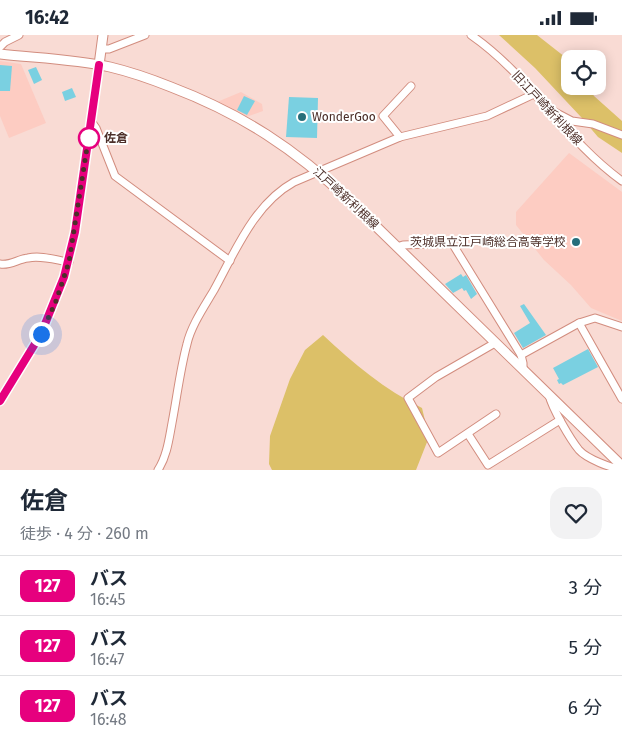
<!DOCTYPE html>
<html lang="ja">
<meta charset="utf-8">
<style>
body{margin:0;font-family:"Fira Sans","Noto Sans JP",sans-serif;background:#f2f2f3;color:#1f2937;height:100vh;display:flex;flex-direction:column;font-size:19px;white-space:nowrap}
*{box-sizing:border-box;margin:0}
p{font-size:16px;color:#747a83}
.icon{flex:none;width:28px;height:28px;fill:none;stroke:currentColor;stroke-width:2;stroke-linecap:round;stroke-linejoin:round}
.map{position:relative;height:435px;overflow:hidden}
.details{display:flex;flex-direction:column;background:#fff;flex:1}
.details>*{flex:none}
.badge{padding:0 10px;border-radius:8px;font-size:18px;line-height:32px}
.controls{position:absolute;left:561px;top:15px;display:grid;gap:10px}
.controls a{display:grid;place-items:center;width:45px;height:45px;border-radius:10px;background:#fff;box-shadow:0 2px 12px #0003;font-size:25px}
.you{position:absolute;width:25px;height:25px;margin:-12px;border:4px solid #fff;border-radius:50%;background:#1a73e8;box-shadow:0 0 0 8px #1a73e833}
.map>.badge{position:absolute;translate:-50% -50%;box-shadow:0 0 0 2px #fff}
.round{display:grid;place-items:center;flex:none;width:52px;height:52px;border-radius:15px;background:#f2f2f3}
.overview{display:flex;align-items:center;justify-content:space-between;height:85px;padding:0 20px}
h1{font-size:24px;font-weight:700;line-height:38px}
ul{padding:0;list-style:none}
li{display:flex;align-items:center;gap:15px;height:60px;padding:0 20px;border-top:1px solid #e0e1e3}
li div{flex:1}
li b{display:block;font-size:19px}
li em{font-style:normal}
li .badge{min-width:55px;font-weight:700;text-align:center}
.status{display:flex;justify-content:space-between;align-items:center;height:35px;padding:0 25px;background:#fff;direction:ltr}
.status svg{height:14px;fill:currentColor}
.map>svg:first-child{display:block}
.built{fill:#fdccc2}
.green{fill:#dcc068}
.building{fill:#7ad0e1}
.lines{fill:none;stroke-linecap:round;stroke-linejoin:round}
.minor-casing{stroke:#d28d7f;stroke-width:9}
.major-casing{stroke:#d28d7f;stroke-width:11}
.minor{stroke:#fff;stroke-width:7}
.major{stroke:#fff;stroke-width:9}
.line-casing{stroke:#fff;stroke-width:11}
.line{stroke:#e6007e;stroke-width:8}
.walk{stroke:#4c2f29;stroke-width:5;stroke-dasharray:0 9}
.poi-dot{fill:#266e7b;stroke:#fff;stroke-width:2}
.stop-dot{fill:#fff;stroke:#e6007e;stroke-width:2.5}
.labels{text-anchor:middle;dominant-baseline:central;stroke-width:4;stroke-linejoin:round;paint-order:stroke}
.street-label{font-size:12px;fill:#4c2f29;stroke:#fff}
.poi-label{font-size:12px;fill:#4c2f29;stroke:#fff;text-anchor:start}
.stop-label{font-size:12px;font-weight:bold;fill:#4c2f29;stroke:#fff;text-anchor:start}
</style>
<div class="status"><b>16:42</b><svg viewBox="0 0 49 12"><path d="M0 12V9h3v3zM5 12V6h3v6zM10 12V3h3v9zM15 12V0h3v12zM26 1h20v11H26zM47 4h2v5h-2z"/></svg></div>
<div class="map">
<svg width="622" height="435" viewBox="0 0 622 435">
<rect width="100%" height="100%" fill="#f9dbd4"/>
<g class="built">
<path d="M0,26L21,29L46,88L9,103L0,81Z"/>
<path d="M241,57L262,69L263,76L246,82L217,67Z"/>
<path d="M569,118L622,157V286L591,273L571,250L544,225L516,190V177Z"/>
</g>
<g class="green">
<path d="M499,0H537L565,22L570,29V51H587L594,61L622,86V118L598,102L581,82L535,33Z"/>
<path d="M323,300C353,328 385,355 422,373L429,402L416,435H272L269,429L270,401L290,344L305,315Z"/>
</g>
<g class="building">
<path d="M0,30L12,31L10,56H0Z"/>
<path d="M36,32L42,45L34,49L28,35Z"/>
<path d="M72,53L76,62L65,66L62,57Z"/>
<path d="M244,61L255,66L247,80L237,75Z"/>
<path d="M289,62L318,63L317,103L286,102Z"/>
<path d="M461,239L463,242L466,240L477,259L471,264L466,255L464,256L462,253L453,258L445,249Z"/>
<path d="M524,269L546,300L523,313L514,298L530,288L520,271Z"/>
<path d="M588,314L598,332L563,350L561,348L559,349L557,345L559,344L553,333Z"/>
</g>
<g class="lines">
<defs>
<g id="minor">
<path d="M471,0C529,40 565,105 622,146"/>
<path d="M0,12L5,7L19,0"/>
<path d="M101,14H109L145,0"/>
<path d="M551,75L572,86L593,89L622,100"/>
<path d="M91,86L96,93L115,141L230,226"/>
<path d="M400,102L383,81L411,51"/>
<path d="M397,212L403,210L452,208L521,320"/>
<path d="M0,229C10,231 18,224 28,223C41,220 56,225 69,227"/>
<path d="M579,288L622,364"/>
<path d="M495,308L436,342L408,363L438,418L496,379"/>
<path d="M523,334V328L521,320L579,288L595,283L622,292"/>
<path d="M549,360C552,373 570,404 579,415C586,423 613,435 622,433"/>
<path d="M0,366L41,299L64,242L75,197L99,30"/>
<path d="M468,399L488,430L560,385"/>
<path d="M158,435C167,421 169,404 172,388C177,362 180,335 187,309C191,291 204,272 214,255C235,217 254,169 294,147L400,102L487,81L534,59"/>
</g>
<g id="major">
<path d="M0,19C36,23 74,24 110,32C131,37 151,44 171,52C242,79 295,114 350,166L622,431"/>
<path d="M99,30L103,0"/>
</g>
</defs>
<use href="#minor" class="minor-casing"/>
<use href="#major" class="major-casing"/>
<use href="#minor" class="minor"/>
<use href="#major" class="major"/>
</g>
<g class="lines">
<defs>
<path id="line" d="M0,366L41,299L64,242L75,197L99,30"/>
</defs>
<use href="#line" class="line-casing"/>
<use href="#line" class="line"/>
<path class="walk" d="M41,299L56,266L69,227L89,100V103"/>
</g>
<g class="poi-dot">
<circle cx="302" cy="82" r="5"/>
<circle cx="576" cy="207" r="5"/>
</g>
<circle class="stop-dot" cx="89" cy="103" r="10"/>
<g class="labels">
<g class="street-label">
<text transform="translate(547 73) rotate(47)">旧江戸崎新利根線</text>
<text transform="translate(346 163) rotate(43)">江戸崎新利根線</text>
</g>
<g class="poi-label">
<text x="312" y="82">WonderGoo</text>
<text x="566" y="207" text-anchor="end">茨城県立江戸崎総合高等学校</text>
</g>
<g class="stop-label">
<text x="104" y="103">佐倉</text>
</g>
</g>
</svg>
<div class="controls">
<a><svg class="icon" aria-label="locate" viewBox="0 0 24 24"><circle cx="12" cy="12" r="6"/><path d="M12 2v4M12 18v4M2 12h4M18 12h4"/></svg></a>
</div>
<div class="you" style="left:41px;top:299px"></div>
</div>
<section class="details">
<div class="overview"><div><h1>佐倉</h1><p>徒歩 · 4 分 · 260 m</p></div><a class="round"><svg class="icon" aria-label="heart" viewBox="0 0 24 24"><path d="M12 20l-8-8c-3-5 5-10 8-4 3-6 11-1 8 4z"/></svg></a></div>
<ul>
<li><span class="badge" style="background:#e6007e;color:#fff">127</span><div><b>バス</b><p>16:45</p></div><em>3 分</em></li>
<li><span class="badge" style="background:#e6007e;color:#fff">127</span><div><b>バス</b><p>16:47</p></div><em>5 分</em></li>
<li><span class="badge" style="background:#e6007e;color:#fff">127</span><div><b>バス</b><p>16:48</p></div><em>6 分</em></li>
</ul>
</section>
